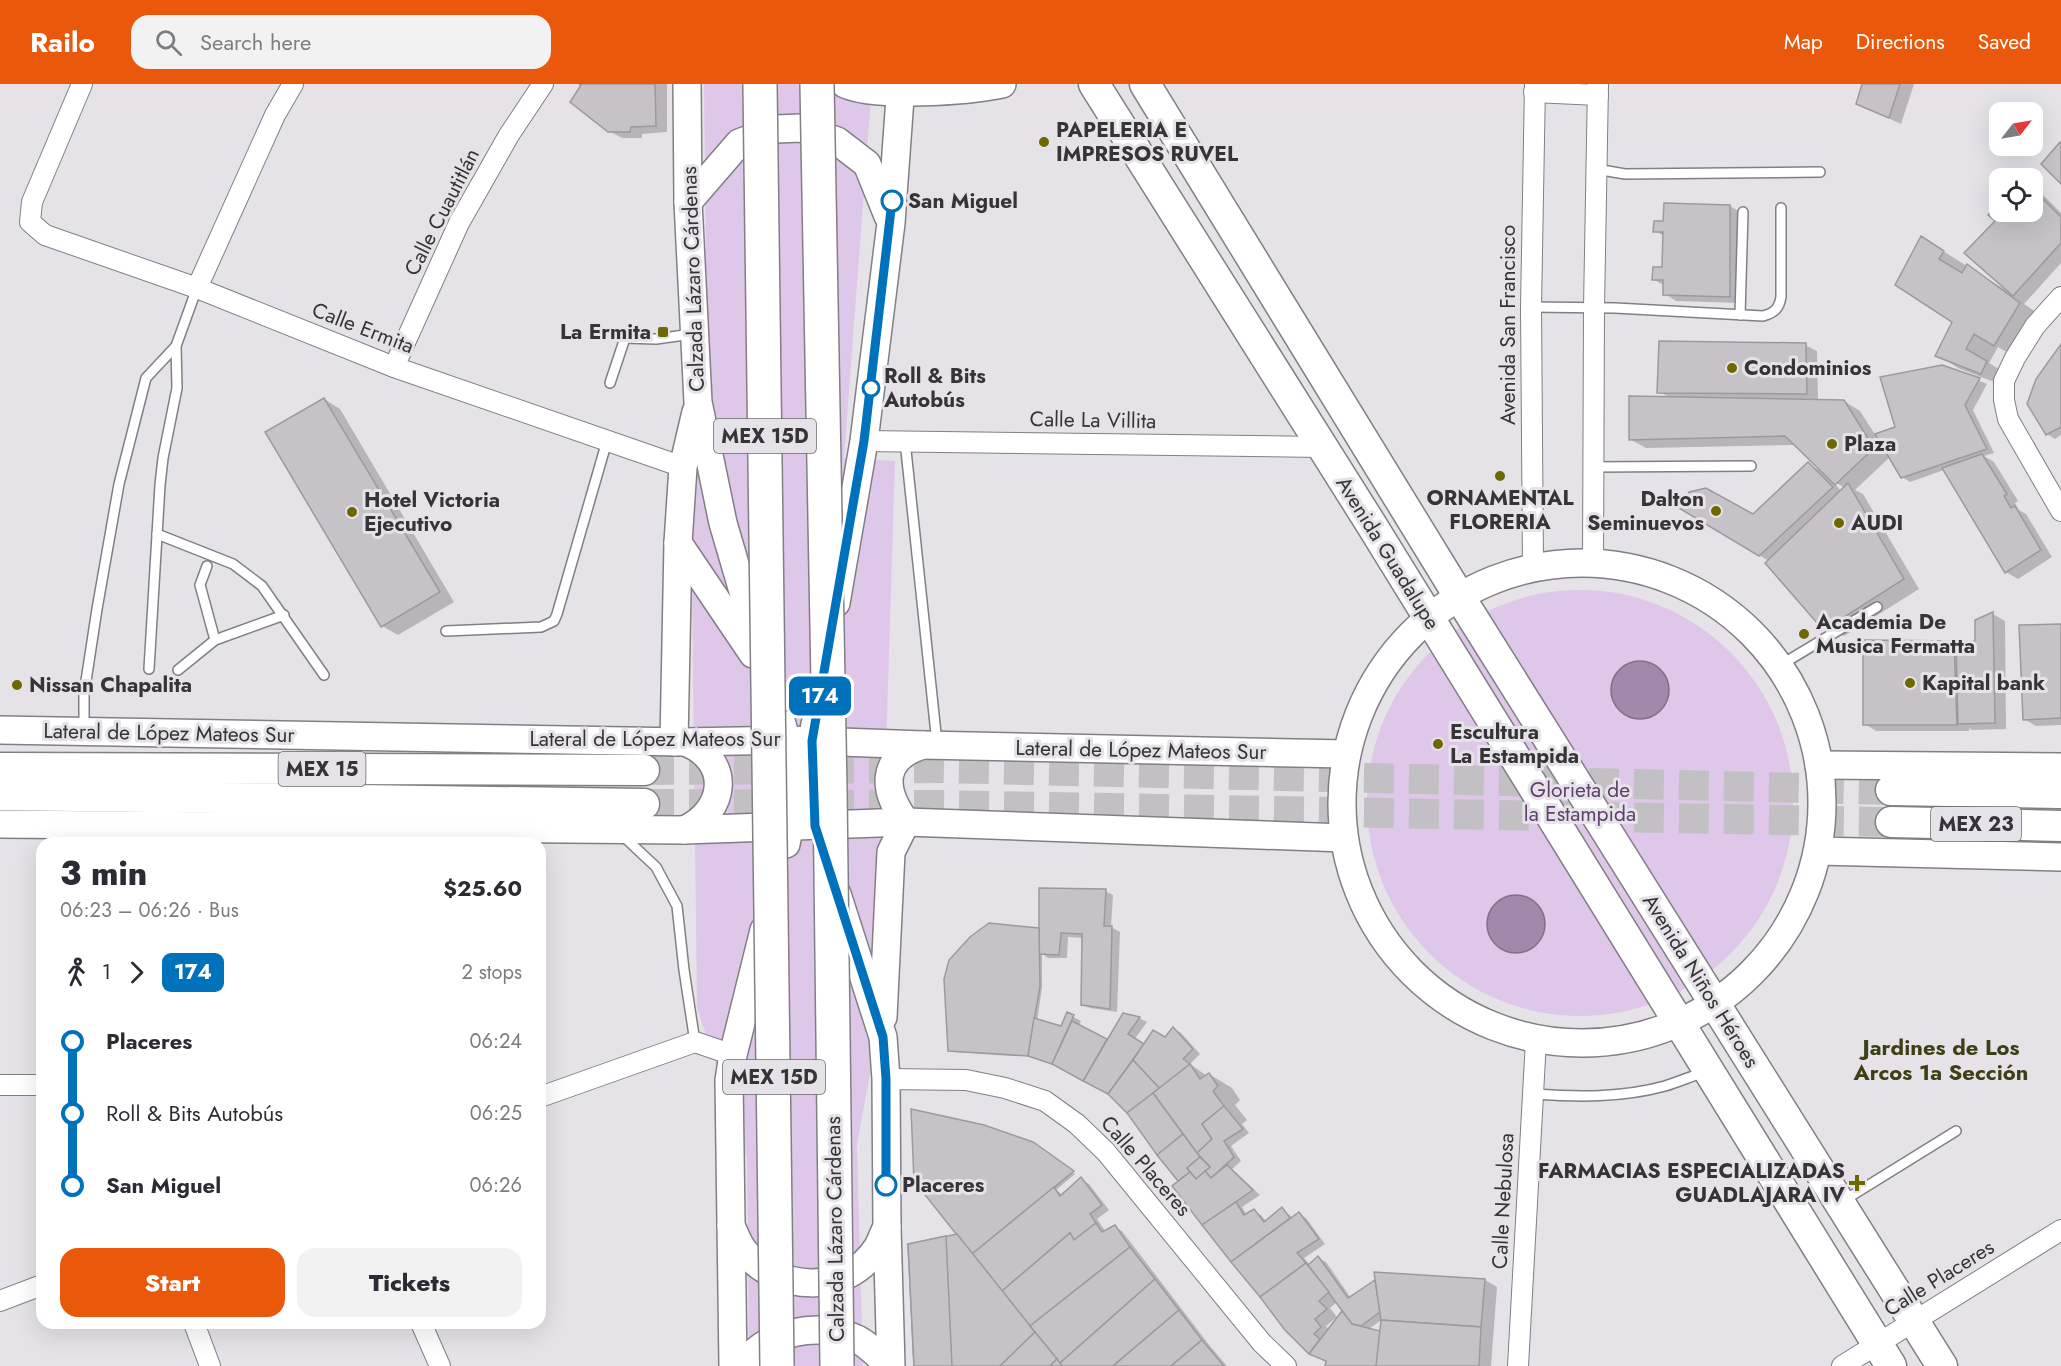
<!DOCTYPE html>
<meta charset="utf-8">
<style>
body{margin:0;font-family:Jost,sans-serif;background:#f2f2f3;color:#2b2b33;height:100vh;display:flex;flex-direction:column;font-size:22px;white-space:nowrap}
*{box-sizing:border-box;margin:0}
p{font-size:20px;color:#7c7c81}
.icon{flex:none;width:33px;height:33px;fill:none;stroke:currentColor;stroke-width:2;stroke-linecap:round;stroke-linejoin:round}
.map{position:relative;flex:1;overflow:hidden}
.details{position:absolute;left:36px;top:753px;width:510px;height:492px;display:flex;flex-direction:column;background:#fff;border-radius:18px;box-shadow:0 6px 24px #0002}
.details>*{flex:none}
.badge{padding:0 12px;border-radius:9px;font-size:21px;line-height:39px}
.needle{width:39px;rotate:59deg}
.tools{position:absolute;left:1989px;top:18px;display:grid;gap:12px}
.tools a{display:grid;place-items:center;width:54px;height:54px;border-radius:12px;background:#fff;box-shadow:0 6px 24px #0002;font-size:30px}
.map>.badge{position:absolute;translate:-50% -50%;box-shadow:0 0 0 3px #fff}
.legs{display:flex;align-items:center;gap:9px;height:66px;padding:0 24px;font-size:20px}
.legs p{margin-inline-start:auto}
.summary{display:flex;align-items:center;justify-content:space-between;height:102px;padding:0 24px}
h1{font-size:33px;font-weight:800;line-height:45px}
.cta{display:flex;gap:12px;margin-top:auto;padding:12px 24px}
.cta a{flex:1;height:69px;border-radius:18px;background:#ea580c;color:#fff;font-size:24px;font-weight:800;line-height:69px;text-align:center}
.cta a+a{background:#f2f2f3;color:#2b2b33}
ul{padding:0 24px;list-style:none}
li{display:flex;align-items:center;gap:21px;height:72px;font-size:22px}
li i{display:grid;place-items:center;width:9px;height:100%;margin:0 8px;background:currentColor}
li i::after{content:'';width:15px;height:15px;margin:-8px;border:4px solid;border-radius:50%;background:#fff}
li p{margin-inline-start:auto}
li:first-child i{background:linear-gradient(#0000 50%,currentColor 0)}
li:last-child i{background:linear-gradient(currentColor 50%,#0000 0)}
header{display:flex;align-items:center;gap:36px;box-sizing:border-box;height:84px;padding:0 30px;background:#ea580c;color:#fff}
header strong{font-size:28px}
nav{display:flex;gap:33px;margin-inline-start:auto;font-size:21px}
.search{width:420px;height:54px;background:#f2f2f3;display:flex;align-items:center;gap:15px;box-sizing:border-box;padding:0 21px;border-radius:18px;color:#7c7c81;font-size:22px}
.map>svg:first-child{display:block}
.green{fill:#dec7e9}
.water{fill:#a089aa;stroke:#807087;stroke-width:1.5}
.shadow{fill:#0003;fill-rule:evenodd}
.building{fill:#c6c3c8;stroke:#9d999e;stroke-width:1.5}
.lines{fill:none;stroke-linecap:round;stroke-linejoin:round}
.primary-tunnel{stroke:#c3c0c4;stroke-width:30;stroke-dasharray:30 15;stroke-linecap:butt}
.lane-casing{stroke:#827f84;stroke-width:12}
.street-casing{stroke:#827f84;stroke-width:22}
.secondary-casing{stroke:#827f84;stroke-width:30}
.primary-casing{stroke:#827f84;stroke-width:33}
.lane{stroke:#fff;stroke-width:9}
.street{stroke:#fff;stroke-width:20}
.secondary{stroke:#fff;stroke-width:27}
.primary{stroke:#fff;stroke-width:30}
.highway-bridge-casing{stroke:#827f84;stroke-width:36;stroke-linecap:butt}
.highway-bridge{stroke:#fff;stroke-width:33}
.line-1-casing{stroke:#fff;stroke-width:14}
.line-1{stroke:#0072bc;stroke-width:9}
.poi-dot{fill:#6e6800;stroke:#e6e3e8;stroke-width:2}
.stop-1-dot{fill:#fff;stroke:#0072bc;stroke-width:3}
.labels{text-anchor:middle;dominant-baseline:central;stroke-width:6;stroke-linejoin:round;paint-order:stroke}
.shield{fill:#e6e3e8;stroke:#6b686b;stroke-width:1.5}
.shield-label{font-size:20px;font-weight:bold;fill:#363436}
.poi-label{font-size:21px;font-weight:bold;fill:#363436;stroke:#e6e3e8;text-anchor:start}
.stop-label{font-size:21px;font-weight:bold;fill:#363436;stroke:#e6e3e8;text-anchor:start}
.street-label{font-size:21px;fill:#363436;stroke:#e6e3e8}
.park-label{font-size:21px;fill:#5f3f6d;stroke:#e6e3e8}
.neighbourhood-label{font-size:22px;font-weight:bold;fill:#403e14;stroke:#e6e3e8}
</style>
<header>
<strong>Railo</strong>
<div class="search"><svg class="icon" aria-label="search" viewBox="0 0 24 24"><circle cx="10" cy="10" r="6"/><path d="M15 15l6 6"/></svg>Search here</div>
<nav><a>Map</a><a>Directions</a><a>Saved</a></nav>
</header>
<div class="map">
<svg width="2061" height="1282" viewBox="0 0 2061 1282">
<rect width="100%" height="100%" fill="#e6e3e8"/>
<g class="green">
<path d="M704,0H872L844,374L895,377L877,953L857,1060L863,1282H749L747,1073L697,924L691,410L706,180Z"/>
<circle cx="1580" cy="719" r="213"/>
</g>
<g class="water">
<circle cx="1640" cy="606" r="29"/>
<circle cx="1516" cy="840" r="29"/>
</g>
<g class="shadow">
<path d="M582,0H667V48L642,50V54H622L609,47Z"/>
<path d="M1864,0H1914L1901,40L1858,20Z"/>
<path d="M2032,105L2042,110L2061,129V179L2024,220L2043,233L2017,274L1998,263L1989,279L2009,291L2005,302L1960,285L1937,271L1954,237L1922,154L2004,205L2005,204L1998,137L1999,121L2000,128H2032Z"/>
<path d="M1665,120L1730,122L1742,129L1741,219L1676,217L1665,210V202L1653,195L1664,184V152L1655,147L1664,139Z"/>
<path d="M1805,261L1817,267L1818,317H1844L1860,327L1876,352L1897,344L1942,282L1987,300L1973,326L1994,369L1984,372L1994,378L2018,417L2015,419L2019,426L2026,430L2052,473L2018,495L2006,488L1944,386L1910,398L1902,393L1890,373L1855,406L1863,410L1919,505L1844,552L1818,538L1769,477L1681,424L1753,432L1808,380L1823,388L1796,361L1646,364L1630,355L1671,314L1659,308ZM1833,397L1845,404L1841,407Z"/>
<path d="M2061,263V351L2055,355L2047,350L2029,319Z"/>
<path d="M324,315L340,325L454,518L398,551L382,542Z"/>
<path d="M1993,530L2005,537L2006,645L1972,646L1969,644V647H1876L1865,640L1954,559L1958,561L1976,559V537Z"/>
<path d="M2061,542V641L2036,642L2024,635Z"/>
<path d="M1105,807L1113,811L1111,843L1120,848L1117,928L1090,924L1082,920L1083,854L1068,853L1067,874H1048L1042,870V904L1037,937L1062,944L1068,930L1081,937L1079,942L1108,957L1124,931L1139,934L1147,938L1134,956L1145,962L1165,955L1174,945L1181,949L1200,970L1190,980L1207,992L1209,990L1232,1004L1240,1016L1235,1021L1247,1036L1242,1040L1249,1049L1231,1062L1241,1077L1232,1085L1260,1111L1242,1123L1247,1131L1254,1127L1261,1131L1266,1137L1282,1125L1293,1134L1299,1130L1306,1134L1325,1160L1304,1174L1310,1181L1318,1174L1326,1178L1351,1214L1375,1198L1485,1196L1497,1203L1491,1282H1327L1328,1277L1310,1268L1285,1244L1174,1102L1180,1097L1128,1028L1110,1010L1061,984L1030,972L953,968L950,966L1038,846ZM1375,1204H1378L1379,1214H1377ZM1337,1218L1344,1227L1329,1246L1326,1242L1337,1233L1330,1224ZM1383,1235L1381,1248L1369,1245Z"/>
<path d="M1036,1062L1075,1090L1056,1106L1063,1111L1081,1095L1089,1100L1109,1126L1097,1135L1106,1148L1115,1143L1122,1147L1210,1262L1227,1282H915L959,1151Z"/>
</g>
<g class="building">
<path d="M579,0H655L656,42L631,43L630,48H608L570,18L581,1Z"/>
<path d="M1862,0H1900L1889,34L1856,20Z"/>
<path d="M2060,58L2061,60V100L2041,80Z"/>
<path d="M2032,104L2061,133V159L2013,212L1964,169L1995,137L1988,131L1999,119L2000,128H2032Z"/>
<path d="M1664,119L1730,121V213L1663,211V196H1652L1653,183H1662L1663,148H1653L1654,137H1663Z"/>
<path d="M1921,152L1944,167L1939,175L1962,189L1967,180L2020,219L1994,262L1974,250L1966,265L1987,277L1981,290L1935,272L1952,238L1895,201Z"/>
<path d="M1659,257L1806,259L1807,310L1657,309Z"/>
<path d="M2061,260V343L2046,351L2027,320L2036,295Z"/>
<path d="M1942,281L1980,294L1965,321L1987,365L1901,394L1875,350L1895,343L1880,293Z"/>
<path d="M1629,312L1844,316L1874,364L1835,401L1785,352L1629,356Z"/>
<path d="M324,314L440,508L381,543L265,348Z"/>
<path d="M1982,370L2007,410L2004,412L2011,424L2015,422L2041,466L2005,489L1942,384Z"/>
<path d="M1808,378L1833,403L1759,472L1679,424L1689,408L1706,404L1753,430Z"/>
<path d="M1848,399L1904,495L1827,544L1817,539L1765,479Z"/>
<path d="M1993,528L1995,639L1958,640L1956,558L1975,557V536Z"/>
<path d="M2061,540V634L2023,636L2019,541Z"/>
<path d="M1863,556L1954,557L1957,641H1863Z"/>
<path d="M1039,804L1106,805L1104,842H1112L1110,925L1081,921L1082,850L1061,849L1059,871L1039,870Z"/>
<path d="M989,839L1039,844L1040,902L1028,972L948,967L944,895L949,876L970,853Z"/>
<path d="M1067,928L1074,931L1052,980L1028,972L1034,934L1061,942Z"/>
<path d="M1123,929L1140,933L1128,950L1144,960L1108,1010L1083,997Z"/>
<path d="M1072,937L1107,955L1083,997L1052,980Z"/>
<path d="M1173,943L1193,965L1183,975L1190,980L1160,1005L1133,976L1153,946L1165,953Z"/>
<path d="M1133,976L1160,1005L1127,1029L1108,1010Z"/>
<path d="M1190,980L1200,995L1209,989L1218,1002L1213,1007L1224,1022L1202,1040L1212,1055L1197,1069L1153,1009Z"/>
<path d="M1153,1009L1183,1050L1157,1071L1127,1029Z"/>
<path d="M1224,1022L1243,1045L1224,1057L1234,1073L1211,1094L1205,1087L1210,1083L1197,1069L1212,1055L1202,1040Z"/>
<path d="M911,1025L984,1041L1033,1058L1074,1087L972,1170L914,1097Z"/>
<path d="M1183,1050L1200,1073L1187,1084L1190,1088L1178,1097L1157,1071Z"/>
<path d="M1200,1073L1210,1083L1196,1095L1187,1084Z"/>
<path d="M1227,1081L1253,1106L1202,1141L1172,1102L1190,1088L1196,1095L1205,1087L1211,1094Z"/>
<path d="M1081,1093L1102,1121L1090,1130L1096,1139L1074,1156L1070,1149L1002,1207L972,1170L1054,1103L1060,1112Z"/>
<path d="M1236,1118L1244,1131L1254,1125L1264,1138L1282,1123L1290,1134L1231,1178L1202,1141Z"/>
<path d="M1299,1128L1319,1155L1297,1169L1306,1179L1260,1213L1231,1178Z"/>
<path d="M1096,1139L1102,1148L1115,1141L1130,1163L1030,1242L1002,1207L1070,1149L1074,1156Z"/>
<path d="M957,1150L1035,1248L1000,1282H914L908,1160Z"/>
<path d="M946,1152L952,1282H914L908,1160Z"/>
<path d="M1130,1163L1155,1195L1060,1279L1030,1242Z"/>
<path d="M1318,1172L1348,1214L1375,1196L1380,1228L1361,1242L1352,1240L1308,1181Z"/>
<path d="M1306,1179L1329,1208L1319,1217L1327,1225L1315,1235L1321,1243L1314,1250L1320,1255L1309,1270L1284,1245L1260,1213Z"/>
<path d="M1374,1188L1485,1195L1481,1243L1381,1236Z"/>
<path d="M1155,1195L1179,1226L1113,1282H1062L1060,1279Z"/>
<path d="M1179,1226L1202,1256L1171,1282H1113Z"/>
<path d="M1342,1227L1352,1240L1380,1247L1377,1282H1325L1326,1277L1309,1270Z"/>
<path d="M1381,1236L1481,1243L1479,1282H1376Z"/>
<path d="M1035,1248L1057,1275L1050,1282H1000Z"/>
<path d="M1202,1256L1224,1282H1171Z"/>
<path d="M1057,1275L1062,1282H1050Z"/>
</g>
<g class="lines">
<g class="primary-tunnel">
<path d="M644,686L941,684L1891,706"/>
<path d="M644,720L937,721L1891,738"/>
</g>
<defs>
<g id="lane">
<path d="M1596,85L1625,90L1820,88"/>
<path d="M1531,223L1615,224L1763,232C1774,229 1779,225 1781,213V124"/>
<path d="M1740,231L1743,128"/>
<path d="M610,299L625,254L656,255L692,250"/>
<path d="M905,357L937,659"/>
<path d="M1593,383L1751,382"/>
<path d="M157,450L233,480L262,502L324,591"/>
<path d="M207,482L200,501L215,556"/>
<path d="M446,547L541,543L554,537L557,530L607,357"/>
<path d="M1779,582L1877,523"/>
<path d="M149,585L160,401L163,374L177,304L176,262L197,204"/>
<path d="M178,586L215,556L284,531"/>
<path d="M84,645V610L97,525L119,400L146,294L176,262"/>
<path d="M622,751L656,783L677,822L684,886L695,958"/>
<path d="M1534,1010C1578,1013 1621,1014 1665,1002C1678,998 1692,992 1705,988"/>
<path d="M1843,1117L1956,1047"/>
</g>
<g id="street">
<path d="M82,0L32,118L30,138L45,151L197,204L394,283L683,383"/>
<path d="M1534,8L1598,11"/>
<path d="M197,204L275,31L293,0"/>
<path d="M2061,213L2035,242L2015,274L2004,297V316L2008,335L2061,427"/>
<path d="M394,283L459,139L509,51L543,0"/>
<path d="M864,357L1321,363"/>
<path d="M1593,478L1594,224L1598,0"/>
<path d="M1533,483L1531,223L1535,0"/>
<path d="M886,995L966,996L1005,1004L1045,1017L1077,1040L1106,1068L1262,1259L1286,1282"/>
<path d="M0,1001H42"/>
<path d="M540,1013L695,958L733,971"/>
<path d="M0,1217L42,1201"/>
<path d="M194,1239L210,1282"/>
<path d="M421,1239L440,1282"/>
<path d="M1518,1282L1536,956"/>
<path d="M1842,1282L2061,1146"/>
</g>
<g id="secondary">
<path d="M687,0L688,118L698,318L723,439L761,569"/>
<path d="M845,0C875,14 968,7 1002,0"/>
<path d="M688,118L739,59L776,45L801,44L837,57L867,80L888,132"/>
<path d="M678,459L753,570"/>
<circle cx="1582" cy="719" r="240"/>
<path d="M836,519L864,357L891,139L901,0"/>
<path d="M782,640C791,668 793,732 786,760"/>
<path d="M815,640L812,657L815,730"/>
<path d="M0,646L685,658L787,656L923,661L1346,670"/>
<path d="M674,658L678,459L683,383L696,328"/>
<path d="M1819,681L2061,683"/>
<path d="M0,740L684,746L906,738L1344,754"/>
<path d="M684,746C727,727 732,676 685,658"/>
<path d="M1818,767L2061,773"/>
<path d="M837,810L883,953L886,995L887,1143L891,1282"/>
<path d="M883,933L891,768L906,738C882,706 880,674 923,661"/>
<path d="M731,1142C735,1150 738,1160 744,1167C777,1208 846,1212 877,1164C881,1158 883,1150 887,1143"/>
<path d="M733,1282L729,996L733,971L764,846"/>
<path d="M742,1282C767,1247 818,1237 857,1255C870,1262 879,1272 889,1282"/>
</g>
<g id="primary">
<path d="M1094,0L1371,440L1891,1282"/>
<path d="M1145,0L1459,512L1942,1282"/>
<path d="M0,684L644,686"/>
<path d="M1891,706L2061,709"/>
<path d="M0,711L644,720"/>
<path d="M1891,738L2061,742"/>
</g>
</defs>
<use href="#lane" class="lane-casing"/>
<use href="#street" class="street-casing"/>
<use href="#secondary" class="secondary-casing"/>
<use href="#primary" class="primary-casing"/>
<use href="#lane" class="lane"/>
<use href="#street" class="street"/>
<use href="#secondary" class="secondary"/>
<use href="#primary" class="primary"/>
<defs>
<g id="highway-bridge">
<path d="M760,0L777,1282"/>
<path d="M817,0L830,706L837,1282"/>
</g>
</defs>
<use href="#highway-bridge" class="highway-bridge-casing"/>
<use href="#highway-bridge" class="highway-bridge"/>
</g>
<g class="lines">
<defs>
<path id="line-1" d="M886,1101V995L883,953L815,742L812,657L864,357L892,117"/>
</defs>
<use href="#line-1" class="line-1-casing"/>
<use href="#line-1" class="line-1"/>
</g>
<g class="poi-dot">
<circle cx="1044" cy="58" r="6"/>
<rect x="657" y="242" width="12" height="12" rx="3"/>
<circle cx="1732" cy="284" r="6"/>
<circle cx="1832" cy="360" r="6"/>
<circle cx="1500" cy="392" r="6"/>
<circle cx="1716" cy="427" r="6"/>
<circle cx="352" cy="428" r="6"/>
<circle cx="1839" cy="439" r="6"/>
<circle cx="1804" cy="550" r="6"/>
<circle cx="1910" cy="599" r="6"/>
<circle cx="17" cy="601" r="6"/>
<circle cx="1438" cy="660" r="6"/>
<path d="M1854 1090h6v6h6v6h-6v6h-6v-6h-6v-6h6z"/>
</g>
<g class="stop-1-dot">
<circle cx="892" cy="117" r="10"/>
<circle cx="871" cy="304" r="8"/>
<circle cx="886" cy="1101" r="10"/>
</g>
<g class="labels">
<g class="shield">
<rect x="714" y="335" width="102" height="34" rx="4.5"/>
<rect x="278.5" y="668" width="87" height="34" rx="4.5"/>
<rect x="1931" y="723" width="90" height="34" rx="4.5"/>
<rect x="723" y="976" width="102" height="34" rx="4.5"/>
</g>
<g class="shield-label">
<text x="765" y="352">MEX 15D</text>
<text x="322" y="685">MEX 15</text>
<text x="1976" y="740">MEX 23</text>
<text x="774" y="993">MEX 15D</text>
</g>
<g class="poi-label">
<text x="1056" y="46">PAPELERIA E<tspan x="1056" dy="24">IMPRESOS RUVEL</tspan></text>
<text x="651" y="248" text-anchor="end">La Ermita</text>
<text x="1744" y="284">Condominios</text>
<text x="1844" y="360">Plaza</text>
<text x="1500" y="414" text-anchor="middle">ORNAMENTAL<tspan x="1500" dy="24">FLORERIA</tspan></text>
<text x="1704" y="415" text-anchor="end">Dalton<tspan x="1704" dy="24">Seminuevos</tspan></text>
<text x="364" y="416">Hotel Victoria<tspan x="364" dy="24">Ejecutivo</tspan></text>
<text x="1851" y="439">AUDI</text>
<text x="1816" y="538">Academia De<tspan x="1816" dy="24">Musica Fermatta</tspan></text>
<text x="1922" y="599">Kapital bank</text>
<text x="29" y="601">Nissan Chapalita</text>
<text x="1450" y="648">Escultura<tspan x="1450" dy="24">La Estampida</tspan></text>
<text x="1845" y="1087" text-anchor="end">FARMACIAS ESPECIALIZADAS<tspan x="1845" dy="24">GUADLAJARA IV</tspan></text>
</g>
<g class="stop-label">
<text x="908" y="117">San Miguel</text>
<text x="884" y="292">Roll &amp; Bits<tspan x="884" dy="24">Autobús</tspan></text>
<text x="902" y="1101">Placeres</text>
</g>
<g class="street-label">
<text transform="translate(442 128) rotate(-63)">Calle Cuautitlán</text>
<text transform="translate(693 195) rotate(-92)">Calzada Lázaro Cárdenas</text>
<text transform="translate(1508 241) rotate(-90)">Avenida San Francisco</text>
<text transform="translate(363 244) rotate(21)">Calle Ermita</text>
<text transform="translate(1093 336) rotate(1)">Calle La Villita</text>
<text transform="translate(1388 469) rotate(58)">Avenida Guadalupe</text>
<text transform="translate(169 649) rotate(1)">Lateral de López Mateos Sur</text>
<text x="655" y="655">Lateral de López Mateos Sur</text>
<text transform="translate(1141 666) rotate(1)">Lateral de López Mateos Sur</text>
<text transform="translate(1701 897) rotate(58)">Avenida Niños Héroes</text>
<text transform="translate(1146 1082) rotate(49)">Calle Placeres</text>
<text transform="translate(1503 1117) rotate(-87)">Calle Nebulosa</text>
<text transform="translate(835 1145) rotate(-91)">Calzada Lázaro Cárdenas</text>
<text transform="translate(1939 1194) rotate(-32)">Calle Placeres</text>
</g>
<g class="park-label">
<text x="1580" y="706">Glorieta de<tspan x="1580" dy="24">la Estampida</tspan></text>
</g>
<g class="neighbourhood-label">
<text x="1941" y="963">Jardines de Los<tspan x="1941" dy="25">Arcos 1a Sección</tspan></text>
</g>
</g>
</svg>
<div class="tools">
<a><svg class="needle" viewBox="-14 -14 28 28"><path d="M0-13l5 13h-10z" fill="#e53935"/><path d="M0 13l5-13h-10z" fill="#7c7c81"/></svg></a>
<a><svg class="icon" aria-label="locate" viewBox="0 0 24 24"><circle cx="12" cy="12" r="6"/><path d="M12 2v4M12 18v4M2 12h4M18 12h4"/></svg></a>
</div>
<b class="badge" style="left:820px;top:612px;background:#0072bc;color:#fff">174</b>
<section class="details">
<div class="summary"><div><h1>3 min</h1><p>06:23 – 06:26 · Bus</p></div><b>$25.60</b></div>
<div class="legs"><svg class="icon" aria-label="walk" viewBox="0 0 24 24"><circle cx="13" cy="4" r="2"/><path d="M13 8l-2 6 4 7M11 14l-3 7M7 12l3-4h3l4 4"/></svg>1<svg class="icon" aria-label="forward" viewBox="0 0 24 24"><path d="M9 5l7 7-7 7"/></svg><b class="badge" style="background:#0072bc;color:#fff">174</b><p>2 stops</p></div>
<ul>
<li><i style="color:#0072bc"></i><b>Placeres</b><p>06:24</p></li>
<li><i style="color:#0072bc"></i><span>Roll &amp; Bits Autobús</span><p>06:25</p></li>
<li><i style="color:#0072bc"></i><b>San Miguel</b><p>06:26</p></li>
</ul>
<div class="cta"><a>Start</a><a>Tickets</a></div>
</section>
</div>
